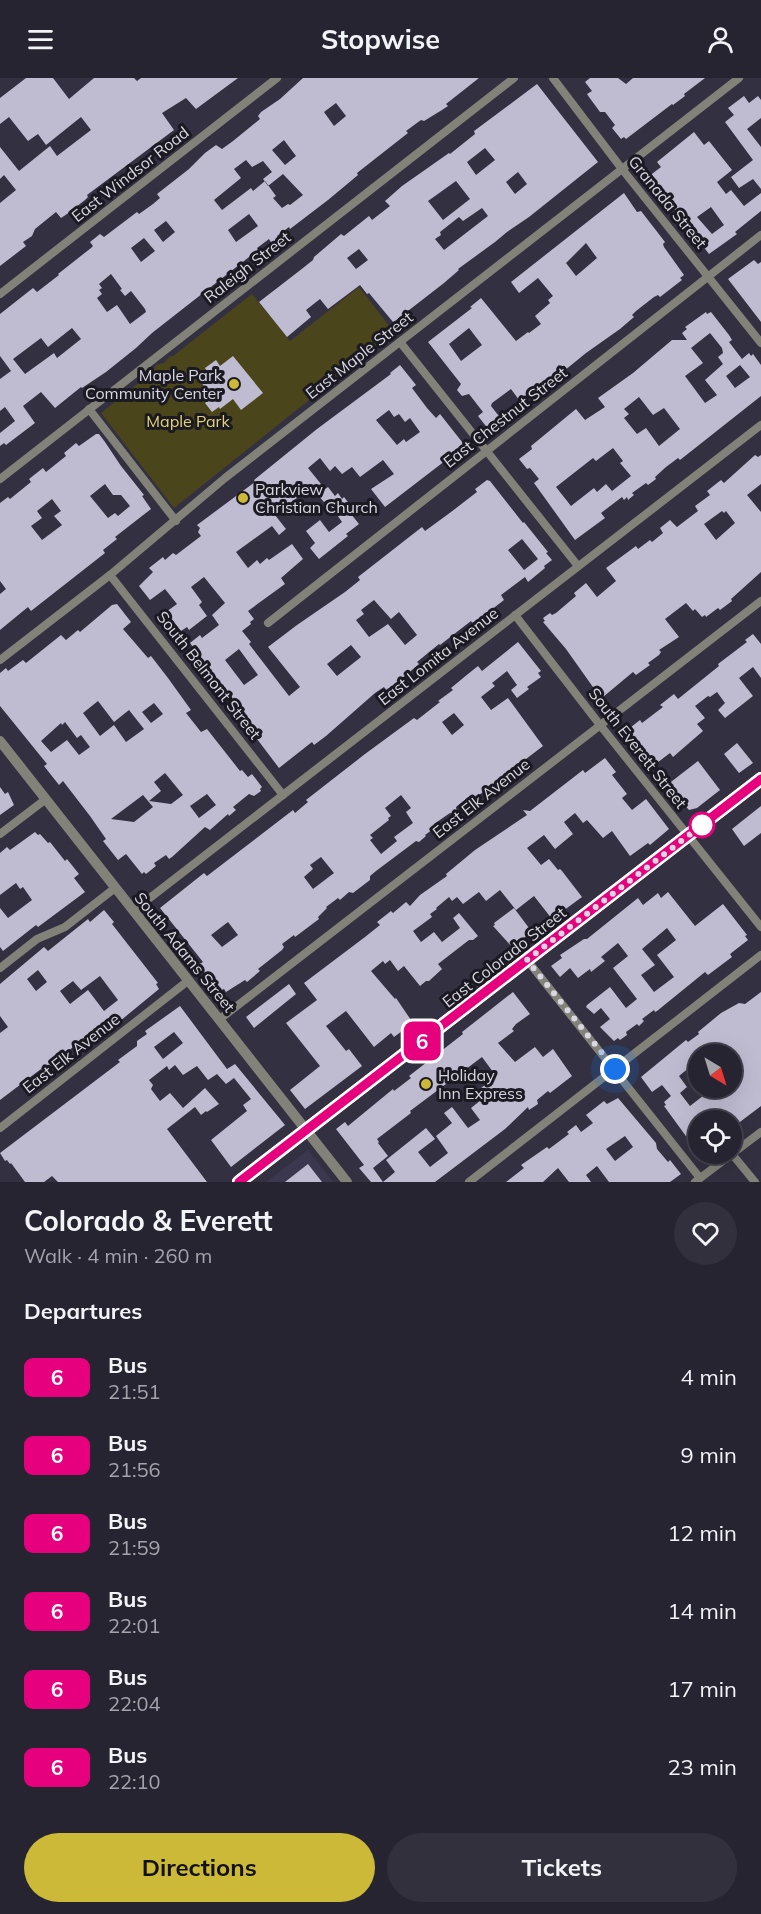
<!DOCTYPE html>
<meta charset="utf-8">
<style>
body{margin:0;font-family:Mulish,sans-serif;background:#32303d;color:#f1f3f6;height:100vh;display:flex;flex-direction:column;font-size:22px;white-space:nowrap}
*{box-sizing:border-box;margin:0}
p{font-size:20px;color:#a4a4ab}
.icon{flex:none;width:33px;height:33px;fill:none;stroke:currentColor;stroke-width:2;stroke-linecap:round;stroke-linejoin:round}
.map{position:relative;height:1104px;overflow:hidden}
.side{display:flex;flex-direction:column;background:#262431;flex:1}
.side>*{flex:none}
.badge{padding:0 12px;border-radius:9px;font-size:21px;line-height:39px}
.needle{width:39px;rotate:142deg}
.tools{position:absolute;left:688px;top:966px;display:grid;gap:12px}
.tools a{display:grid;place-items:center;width:54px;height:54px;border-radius:50%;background:#262431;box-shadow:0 6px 24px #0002,0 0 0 2px #42414d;font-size:30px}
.you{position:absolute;width:30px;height:30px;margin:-15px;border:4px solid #fff;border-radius:50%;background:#1a73e8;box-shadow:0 0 0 9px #1a73e833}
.map>.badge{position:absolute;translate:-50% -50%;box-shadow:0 0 0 3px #fff}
h2{padding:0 24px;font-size:22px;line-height:54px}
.round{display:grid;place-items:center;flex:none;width:63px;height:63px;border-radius:32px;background:#32303d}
.head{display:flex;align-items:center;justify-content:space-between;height:102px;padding:0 24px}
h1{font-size:28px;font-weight:700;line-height:45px}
.cta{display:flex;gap:12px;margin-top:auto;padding:12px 24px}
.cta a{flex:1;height:69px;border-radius:36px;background:#ccb938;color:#111;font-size:24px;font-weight:700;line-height:69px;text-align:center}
.cta a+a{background:#32303d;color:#f1f3f6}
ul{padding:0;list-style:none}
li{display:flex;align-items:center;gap:18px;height:78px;padding:0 24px}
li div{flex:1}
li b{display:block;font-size:22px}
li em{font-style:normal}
li .badge{min-width:66px;font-weight:700;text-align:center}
header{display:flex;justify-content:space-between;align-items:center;height:78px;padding:0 24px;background:#262431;font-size:27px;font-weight:700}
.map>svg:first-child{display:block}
.built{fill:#3b374e}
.green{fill:#4b451b}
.building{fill:#bfbbd1;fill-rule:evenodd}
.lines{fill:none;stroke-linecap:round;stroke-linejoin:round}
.minor{stroke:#838279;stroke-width:8}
.tertiary{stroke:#838279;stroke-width:10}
.primary{stroke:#d4d1be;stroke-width:14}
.line-casing{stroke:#fff;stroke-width:14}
.line{stroke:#e6007e;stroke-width:9}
.walk{stroke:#d9d7e2;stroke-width:6;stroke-dasharray:0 10.8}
.poi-dot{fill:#ccb938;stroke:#1b1921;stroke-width:2}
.stop-dot{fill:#fff;stroke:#e6007e;stroke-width:3}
.labels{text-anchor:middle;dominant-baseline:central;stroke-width:6;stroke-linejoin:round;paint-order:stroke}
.street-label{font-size:16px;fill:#d9d7e2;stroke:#1b1921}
.poi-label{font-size:16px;fill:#d9d7e2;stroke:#1b1921;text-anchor:start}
.park-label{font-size:16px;fill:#e4d472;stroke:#1b1921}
</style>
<header><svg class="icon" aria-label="menu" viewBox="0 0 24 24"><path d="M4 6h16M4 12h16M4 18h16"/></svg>Stopwise<svg class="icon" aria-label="person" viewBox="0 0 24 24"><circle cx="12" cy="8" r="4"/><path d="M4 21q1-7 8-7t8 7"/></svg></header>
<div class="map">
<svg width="761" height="1104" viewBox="0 0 761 1104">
<rect width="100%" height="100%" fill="#333041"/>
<path class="built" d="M308,1072L333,1104H266Z"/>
<path class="green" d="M359,209L394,254L174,430L101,335L152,294L156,287L164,285L170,278H173L252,216L290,263Z"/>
<g class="building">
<path d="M26,0H53L69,21L94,0H134L137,3L141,0H238L196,31L186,20L162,35L174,52L87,117L88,119L85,122L67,136L61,140L56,134L35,151L32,158L23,164L26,168L0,188V125L16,112L4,97L0,101V69L19,93L50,68L57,78L91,52L81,39L46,67L38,56L28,63L9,39L0,46V20Z"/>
<path d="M303,0H479L446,26L448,28L442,32L424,43L421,42L406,53L408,55L357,95L358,97L328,122L290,151L289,149L277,158L279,161L272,166L269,161L257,170L258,172L152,255L136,270L106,294L82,310L81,309L55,330L41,314L23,328L35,345L6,367L4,365L0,368V355L15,343L5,329L0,333V301L11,293L0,278V236L33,210L37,214L59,197L58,196L91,170L93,168L90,164L100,156L104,159L137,134L139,136L153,126L160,120L157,116L189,91L205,75L216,67L222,71L233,63L260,41L258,38L261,34L280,21ZM336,25L346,38L334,48L324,34ZM284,62L296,78L285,87L272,72ZM246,82L252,89L263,83L272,94L263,101L268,108L283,96L303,117L290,127L288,126L282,130L273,120L276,118L265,103L253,113L251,110L222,132L214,122L241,100L234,91ZM249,136L258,148L236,164L228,152ZM166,143L175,154L163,164L154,152ZM144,160L155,173L141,184L131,170ZM111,196L122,211L120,212L125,218L131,213L145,231L146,234L130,246L117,227L107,234L97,220L102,216L99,212L102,210L99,206ZM72,250L81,261L57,280L54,275L25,296L13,281L41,260L48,269Z"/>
<path d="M590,0H618L626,6L633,0H705L684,16L685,18L673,27L672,26L626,61L624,59L621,61L612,50L615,47L605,34H600L589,19L587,16L592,13L585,4Z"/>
<path d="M537,6L598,84L529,139L507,154L495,164L458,191L459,192L444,205L395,243L393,244L369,215L367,216L360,207L328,231L320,221L306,232L311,239L287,259L259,224L303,190L313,182L314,179L341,156L344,158L369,138L372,142L390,128L385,123L402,108L449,75L450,76L475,56L474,53ZM485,70L495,82L476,97L467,84ZM518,94L527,106L515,116L506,104ZM456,103L470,121L443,142L428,123ZM482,130L488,138L444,172L435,161L441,157L440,154L459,139L463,143ZM359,171L368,182L356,191L347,180Z"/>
<path d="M744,18L749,25L758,18L761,22V40L747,51L761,69V111L753,101L739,110L731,99L753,82L725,44L734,37L728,30Z"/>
<path d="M694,54L704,67L709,63L732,92L717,104L726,116L731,112L744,128L761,115V133L735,154L737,156L709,176L700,164L703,162L689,144L685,147L660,110L658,112L648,99L661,89L657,84ZM711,129L724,147L712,156L697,139Z"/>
<path d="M624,115L637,134L641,133L665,164L663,166L664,169L684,197L680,200L682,202L660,219L658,217L654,219L636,233L632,237L634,239L620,251L586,275L559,297L557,294L522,326L511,311L492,325L491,328L502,342L489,352L478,338L483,334L469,316L462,318L457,312L461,306L428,264L472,230L470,229L481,220L516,263L528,254L529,255L541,246L535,238L550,225L548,222L553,218L538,200L519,215L511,204ZM586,165L597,180L576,198L566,185ZM469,250L482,267L461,283L449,266Z"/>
<path d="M754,182L758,186L761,184V244L728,201Z"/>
<path d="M706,234L707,236L711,234L729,257L732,262L729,264L742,281L749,275L751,278L753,276L761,287V318L680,382L678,380L666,389L655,399L656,401L648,407L646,405L632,415L634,417L628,422L627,419L624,422L622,419L601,435L605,440L575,462L534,405L539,401L530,390L527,391L519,381L532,371L531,368L576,331L585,342L605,329L598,320L633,295L672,262H687L682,255L687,251L685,249ZM710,255L722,270L723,275L718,279L723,286L705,302L717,317L705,325L685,298L703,285L691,270ZM740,287L750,299L735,310L726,298ZM639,319L653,337L664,330L680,351L659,368L646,350L637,356L624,340L629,336L624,331ZM613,370L623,383L620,385L631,398L612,413L606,406L597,414L594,410L571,428L556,409L593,380L596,383Z"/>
<path d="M233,278L263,315L241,332L233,321L220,331L219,329L212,334L205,325L211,319L202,305L211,299L205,290L216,282L220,288Z"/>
<path d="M400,287L416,307L412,310L427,330L436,340L440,336L466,369L455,378L454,376L385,429L371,411L394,396L383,382L360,399L352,389L342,396L335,388L330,393L320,380L308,390L325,411L328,409L335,418L338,415L342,421L344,419L351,428L347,431L359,446L346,456L348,458L319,481L310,470L315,465L306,453L320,442L329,454L342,444L327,422L324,424L311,409L275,437L286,451L279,457L272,448L236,474L248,490L257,482L260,486L267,480L269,482L292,466L303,481L281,500L285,506L248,533L254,541L250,544L251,546L242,553L251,564L249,566L289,618L300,609L268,569L297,547L345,514L360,502L358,499L422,449L425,453L451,434L477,414L475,411L487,402L490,403L523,445L524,444L548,474L546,475L552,482L544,488L545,490L528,504L525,499L501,517L504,522L473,546L471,543L440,567L439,566L417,584L419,586L387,613L384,609L375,615L326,658L314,667L312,664L279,690L251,653L255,650L190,565L200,557L202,560L219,547L212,537L225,525L204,499L191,509L202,524L199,527L207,538L189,552L187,549L181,553L166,534L177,526L165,511L150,522L139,508L153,494L149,490L163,479L165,482L173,475L176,477L201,458L198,454L200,450L197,447L255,404L254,402L317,351L391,296L390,295ZM389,332L394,339L399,336L405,344L410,340L420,354L406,364L404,361L397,367L376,342ZM522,461L538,481L524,492L508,472ZM374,522L391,541L399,534L417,557L405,567L388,546L369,559L356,542L364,536L361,532ZM351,567L361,579L337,598L327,586ZM239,571L258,597L244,607L225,582Z"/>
<path d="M96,356H99L105,364L121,388L144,417L142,418L151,431L115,459L117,461L103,472L105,475L31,533L28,529L0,552V516L6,511L0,503V425L8,419L10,421L31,404L29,401L43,390L46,394L66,378L64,375L76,365L79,368ZM105,406L113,417H121L130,428L118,438L115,435L108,440L90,418ZM52,421L61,433L54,438L62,447L42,462L31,448L42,440L37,433Z"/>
<path d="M755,377L758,379L761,377V406L747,417L761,434V494L731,521L732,523L720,532L718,530L706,539L705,537L702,539L695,531L693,533L686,525L665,541L679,559L659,572L661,574L659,577L648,585L650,587L636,597L633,594L603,619H600L566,571L543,544L545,543L543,540L550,535L552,537L556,535L576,518L574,515L586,505L597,519L616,503L606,490L636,468L638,471L650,462L652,464L663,455L660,450L670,442L677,449L698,433L695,428L710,417L707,413L721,402L724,405ZM722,433L724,435L726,433L735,445L716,462L704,446Z"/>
<path d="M117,526L131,544L123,551L148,580L151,578L168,600L191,632L186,635L201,654L207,651L240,693L242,692L248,699L252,696L262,709L260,711L261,713L254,718L249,716L233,729L236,732L229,738L228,736L210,752L205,749L172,779L169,781L166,777L154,785L156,788L146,796L144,794L142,796L126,776L118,782L103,763L106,761L90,738L63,703L59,707L44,688L47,686L0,628V595L6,590L8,593L23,582L26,585L61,557L66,562L78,552L80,554L112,527ZM98,623L114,644L129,632L144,651L126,664L114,647L100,658L83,635ZM154,625L163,636L151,645L142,634ZM65,644L77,660L81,657L90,669L79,677L67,662L51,674L41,663L61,645L62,647ZM165,695L183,717L171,726L149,723L161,713L154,704ZM207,716L216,727L199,740L190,728ZM143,717L153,729L134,744L111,741Z"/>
<path d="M753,556L761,566V600L753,589L739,600L753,618L725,640L718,632L725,625L717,614L710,619L708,618L695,628L705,640L697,646L703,653L673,679L670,675L653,688L626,653L640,642L642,645L663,629L660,627L674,616L678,621L719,588L718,586L747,564L745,562Z"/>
<path d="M518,564L541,593L538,595L541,599L527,609L529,611L517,620L511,612L517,607L507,593L492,605L495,608L481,619L491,632L508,620L543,668L470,724L466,721L456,729L457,736L450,735L434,746L436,749L425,757L426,758L419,764L416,763L376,793L370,798V802L353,815L349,814L340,822L338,820L326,829L327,830L318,839L319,841L295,859L294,857L282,866L284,869L282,872L258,891L260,893L247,904L245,902L226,914L224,911L221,912L211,900L209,901L198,887L203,884L160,830L204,795L207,798L293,732L295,735L308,724L306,722L365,676L414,640L417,642L440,624L438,623L453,612L451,610L468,596L478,588L482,593ZM454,635L464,647L452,657L442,644ZM401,717L411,730L406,734L413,745L394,759L397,763L381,776L370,762L373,760L370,757L389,742L388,740L391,738L385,730ZM321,779L334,795L313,811L304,799L313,791L310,787ZM228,844L238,857L222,869L211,857Z"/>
<path d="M737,665L753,685L739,695L724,676Z"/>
<path d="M605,680L616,694L612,697L627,716L622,720L632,732L646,721L669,751L650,767L648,765L630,778L612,753L603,760L587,742L583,745L575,735L564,744L573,756L555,771L544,757L527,770L541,787L549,781L558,792L560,791L562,793L582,819L552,841L534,818L516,832L500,812L486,823L479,814L463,826L457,819L452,823L449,819L436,830L437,831L430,836L432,839L413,853L421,864L434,854L442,864L460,850L453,840L459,835L478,858L473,862H469L438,886L442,891L429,903H426L420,908L404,888L398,893L390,882L385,886L383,883L371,893L395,921L396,920L413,945L394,959L391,955L374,969L346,933L326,948L346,973L349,971L362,988L305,1031L290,1012L320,988L286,945L317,922L304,905L365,859L380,847L377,844L391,833L393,835L406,824L410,828L420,817L447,798L446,796L475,772L527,737L523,732L530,733L583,692L585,695Z"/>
<path d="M698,683L720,712L697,730L689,732L667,707Z"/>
<path d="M0,709L5,716L8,714L14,727L0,737Z"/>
<path d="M761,728V755L744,768L732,751Z"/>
<path d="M35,754L38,757L40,756L48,765L50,764L65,783L67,781L79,796L74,800L85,814L38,849L36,847L3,873L0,869V830L8,840L32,822L23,809L20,811L16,805L0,817V775L7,769L10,772Z"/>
<path d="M668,814L695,848L723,826L747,857L745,858L748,862L730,876L732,879L708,897L705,894L657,933L655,934L654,932L642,941L644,943L639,948L637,946L626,954L627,957L620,962L618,960L614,963L600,949L610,941L601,930L594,936L586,929L587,927L610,909L626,930L637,921L613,890L628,878L618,865L601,879L605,883L591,894L590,891L578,900L570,890L560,899L551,888L562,880L560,877L584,861H587L638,820L643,827L658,815L661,820ZM667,850L676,862L657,877L674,899L654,914L641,897L655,887L642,871Z"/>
<path d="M514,830L532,854L512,869L493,848L495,847L494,845Z"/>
<path d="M104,832L114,844L112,846L158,905L156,906L159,911L120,943L116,938L98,953L96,950L43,994L41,991L0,1022V955L8,949L0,938V906L44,869L48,873L88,841L90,844ZM38,892L47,904L36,913L27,901ZM100,898L118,922L104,933L88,912L70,926L60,913L73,903L81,912Z"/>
<path d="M289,906L296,916L254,950L246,939Z"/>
<path d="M513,914L530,936L516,946L512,951L514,953L498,965L515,984L535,969L543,979L553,971L572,998L550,1015L548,1013L537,1022L538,1026L529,1032L528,1029L505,1051L435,1104H371L359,1090L364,1087L336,1051L345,1044L348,1048L393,1011L394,1013L411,1000L409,998L463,956L462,954ZM482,979L496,998L480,1011L486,1018L471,1030L480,1042L468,1050L452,1029L444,1035L452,1045L436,1058L448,1075L430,1089L418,1074L435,1061L426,1050L386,1082L395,1094L383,1104L373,1090L388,1078L378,1065L379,1064L377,1061L411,1035L410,1033Z"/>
<path d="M761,914V1028L732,1050V1042H699V1076L664,1028L666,1027L664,1024L671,1018L662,1007L652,1014L641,999L686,962L688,964L699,956L698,954L721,935L739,925L745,926ZM692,976H732V1010H725L719,1015L713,1010L690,1028L680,1015L687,1009L679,998L690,989L699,1000V985Z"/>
<path d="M180,928L227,991L235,986L285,1047L231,1089L211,1062L247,1033L243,1027L251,1021L234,1000L226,1006L217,996L208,1002L197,988L183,997L175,987L169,992L167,988L149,1002L153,1007L151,1011L160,1023L170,1015L183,1030L205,1010L219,1026L207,1034L206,1033L201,1037L195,1029L167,1051L207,1104H58L52,1098L44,1104H25L11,1085L10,1086L7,1082L5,1083L0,1075L120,984L118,982L137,968V963L147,956L145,953ZM174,954L183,965L163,981L154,969Z"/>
<path d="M618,1020L656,1065L657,1071L668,1084L670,1082L681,1096L670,1104H609L597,1088L586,1097L591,1104H569L558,1090L543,1104H506L524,1090L521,1087L547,1069L549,1071L569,1056L567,1054L576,1047L581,1054L593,1045L586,1037L604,1023L607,1026ZM625,1058L633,1069L615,1083L606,1071Z"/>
<path d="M308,1086L322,1104H285Z"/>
</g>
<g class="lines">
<g class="minor">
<path d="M553,0L622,91L761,265"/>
<path d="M0,216L277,0"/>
<path d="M400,264L578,488"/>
<path d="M89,331L176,443"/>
<path d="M0,401L514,0"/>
<path d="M110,497L283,717"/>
<path d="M515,537L600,647L761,849"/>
<path d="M268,545L761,157"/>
<path d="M0,582L110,497L225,400L739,0"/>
<path d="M0,756L46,721"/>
<path d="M133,833L761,347"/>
<path d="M527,882L700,1100"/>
<path d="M0,890L37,861L65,849L115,810"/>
<path d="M220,941L761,523"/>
<path d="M0,1050L189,902"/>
<path d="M732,1076L755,1104"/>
<path d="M469,1104L761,877"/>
<path d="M695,1104L761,1054"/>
</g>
<path class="tertiary" d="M0,663L347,1104"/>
<path class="primary" d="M239,1104L761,701"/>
</g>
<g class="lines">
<defs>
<path id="line" d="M239,1104L761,701"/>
</defs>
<use href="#line" class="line-casing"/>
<use href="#line" class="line"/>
<path class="walk" d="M615,991L527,882L702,747"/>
</g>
<g class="poi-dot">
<circle cx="234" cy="306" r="6"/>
<circle cx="243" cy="420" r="6"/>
<circle cx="426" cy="1006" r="6"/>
</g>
<circle class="stop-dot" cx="702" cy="747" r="12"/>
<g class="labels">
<g class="street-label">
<text transform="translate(130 96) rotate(-38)">East Windsor Road</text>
<text transform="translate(668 124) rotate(51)">Granada Street</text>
<text transform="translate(247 189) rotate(-38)">Raleigh Street</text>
<text transform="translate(359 277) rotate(-38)">East Maple Street</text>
<text transform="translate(505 339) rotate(-38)">East Chestnut Street</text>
<text transform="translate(438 578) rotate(-38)">East Lomita Avenue</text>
<text transform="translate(209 597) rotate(52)">South Belmont Street</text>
<text transform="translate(638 670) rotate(52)">South Everett Street</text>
<text transform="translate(481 720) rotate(-38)">East Elk Avenue</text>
<text transform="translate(185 874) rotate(51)">South Adams Street</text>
<text transform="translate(504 879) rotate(-38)">East Colorado Street</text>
<text transform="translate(71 975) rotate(-38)">East Elk Avenue</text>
</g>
<g class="poi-label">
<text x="222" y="297" text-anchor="end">Maple Park<tspan x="222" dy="18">Community Center</tspan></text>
<text x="255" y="411">Parkview<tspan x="255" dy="18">Christian Church</tspan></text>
<text x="438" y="997">Holiday<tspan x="438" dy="18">Inn Express</tspan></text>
</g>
<g class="park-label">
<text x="188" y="343">Maple Park</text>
</g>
</g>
</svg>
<div class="tools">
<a><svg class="needle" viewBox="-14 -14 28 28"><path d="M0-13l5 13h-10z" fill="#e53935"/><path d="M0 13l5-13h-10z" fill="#a4a4ab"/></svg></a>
<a><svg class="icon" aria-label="locate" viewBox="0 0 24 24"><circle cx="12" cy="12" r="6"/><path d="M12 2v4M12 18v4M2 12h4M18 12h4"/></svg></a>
</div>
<div class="you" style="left:615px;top:991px"></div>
<b class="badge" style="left:422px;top:963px;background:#e6007e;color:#fff">6</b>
</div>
<section class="side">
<div class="head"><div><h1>Colorado &amp; Everett</h1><p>Walk · 4 min · 260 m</p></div><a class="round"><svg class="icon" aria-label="heart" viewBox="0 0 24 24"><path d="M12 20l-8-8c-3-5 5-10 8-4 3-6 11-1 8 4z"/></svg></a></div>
<h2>Departures</h2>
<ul>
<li><span class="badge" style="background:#e6007e;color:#fff">6</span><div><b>Bus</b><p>21:51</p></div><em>4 min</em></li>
<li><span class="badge" style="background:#e6007e;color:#fff">6</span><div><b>Bus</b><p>21:56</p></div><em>9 min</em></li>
<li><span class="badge" style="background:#e6007e;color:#fff">6</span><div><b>Bus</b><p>21:59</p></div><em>12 min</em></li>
<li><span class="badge" style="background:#e6007e;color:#fff">6</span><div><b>Bus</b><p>22:01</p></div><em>14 min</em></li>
<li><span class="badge" style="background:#e6007e;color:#fff">6</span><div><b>Bus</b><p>22:04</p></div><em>17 min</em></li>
<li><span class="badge" style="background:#e6007e;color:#fff">6</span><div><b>Bus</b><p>22:10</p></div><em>23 min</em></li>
</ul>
<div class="cta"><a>Directions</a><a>Tickets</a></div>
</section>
